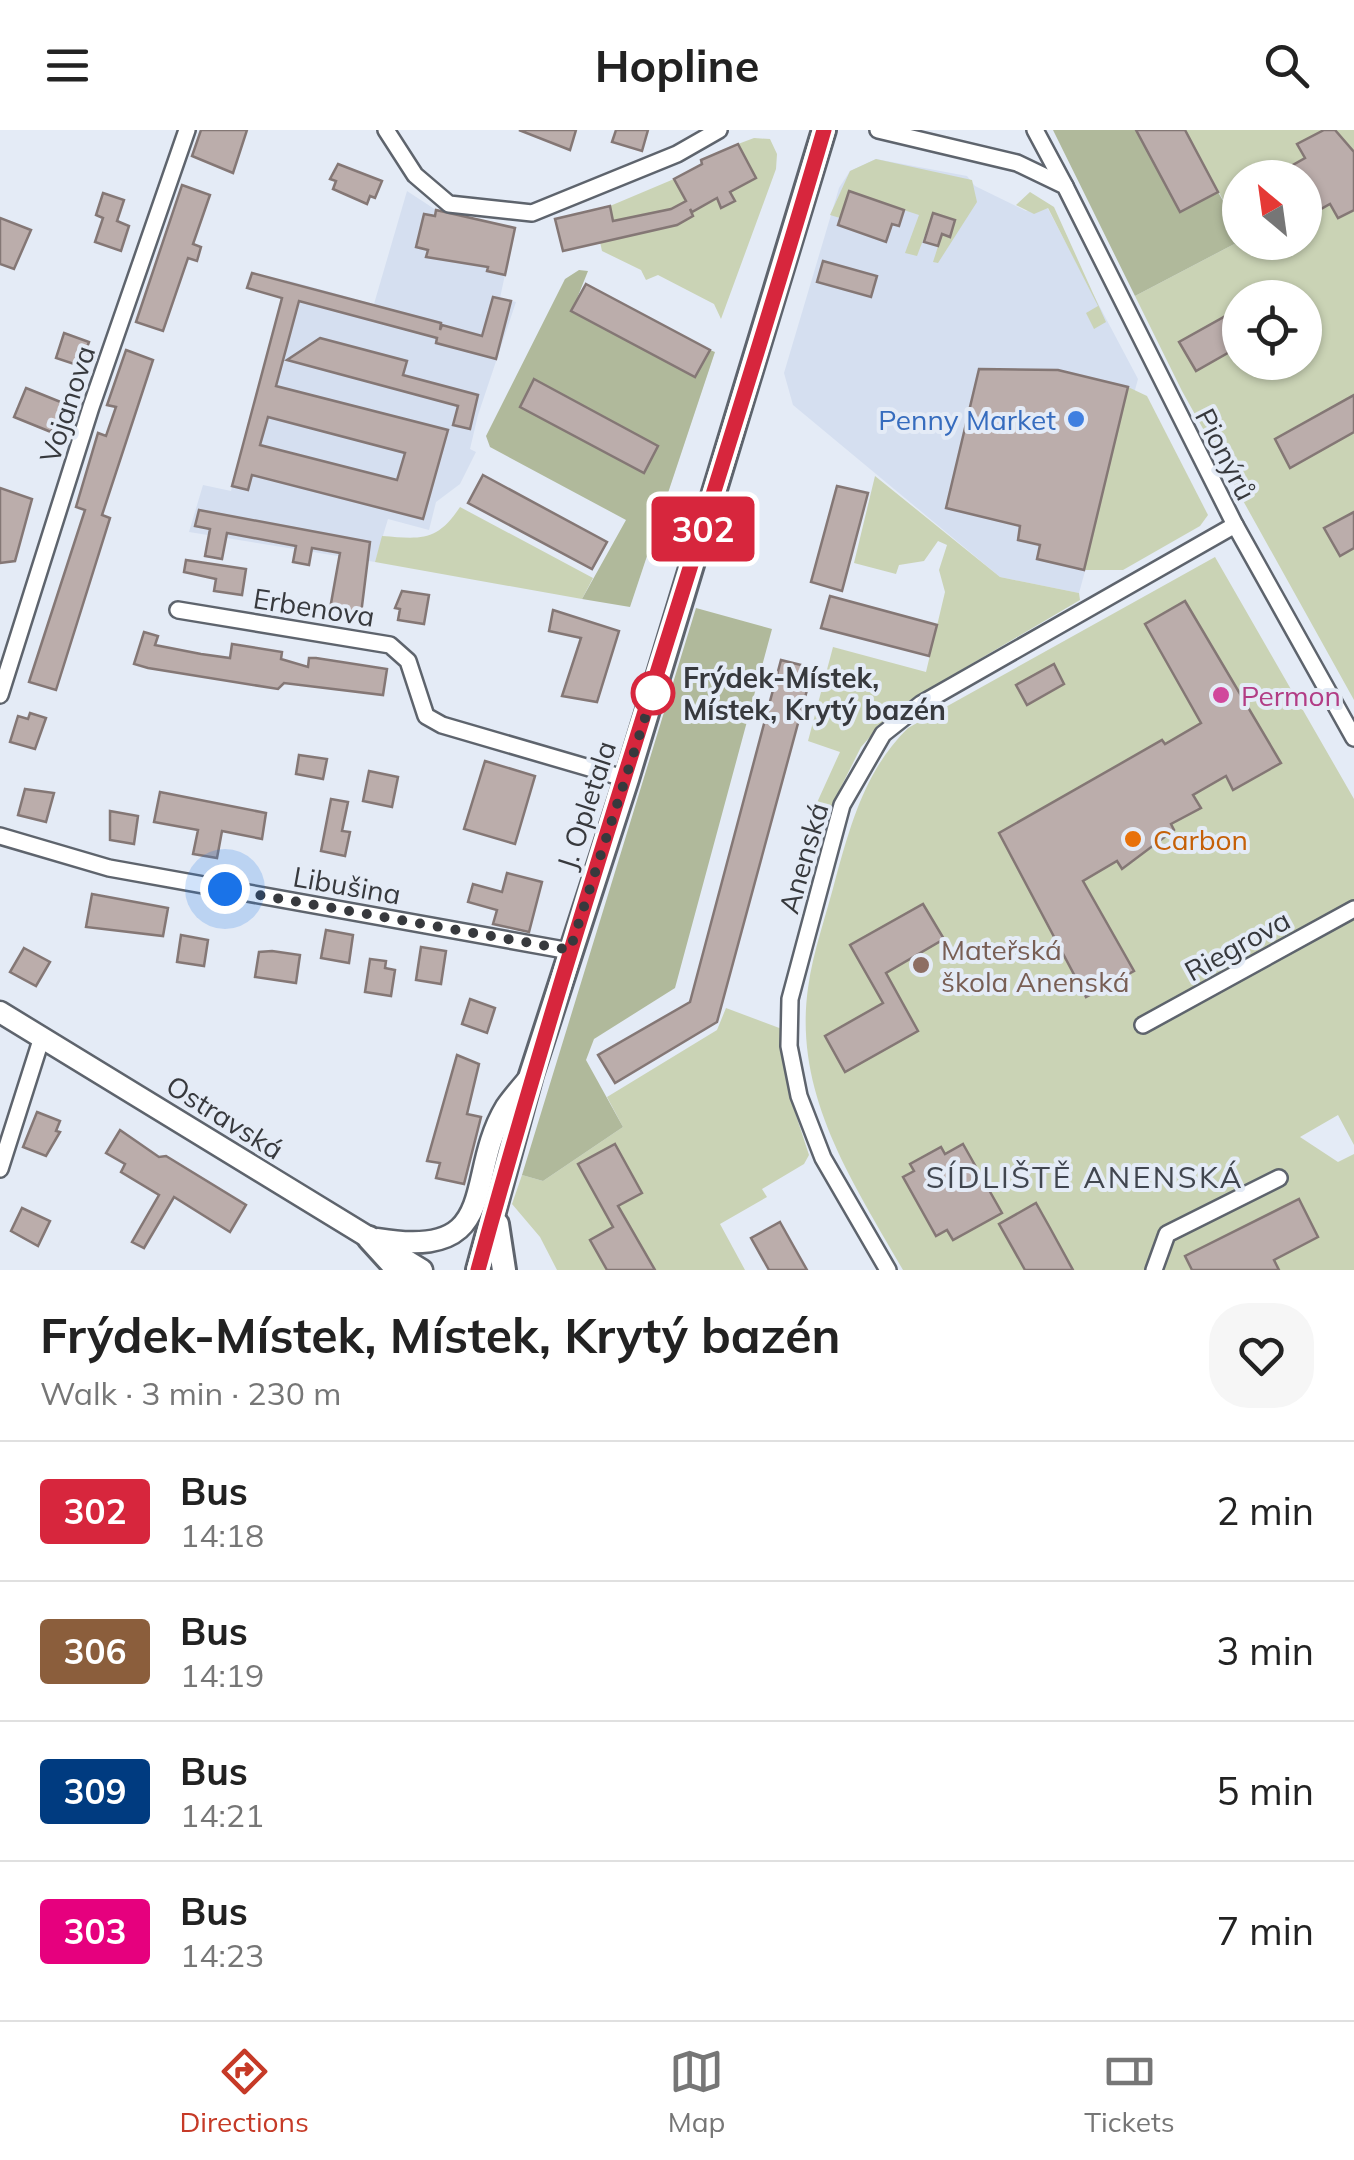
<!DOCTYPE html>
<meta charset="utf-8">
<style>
body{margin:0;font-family:Mulish,sans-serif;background:#f6f6f6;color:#222;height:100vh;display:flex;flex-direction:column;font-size:38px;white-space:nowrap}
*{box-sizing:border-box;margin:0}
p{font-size:32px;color:#767676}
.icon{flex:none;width:55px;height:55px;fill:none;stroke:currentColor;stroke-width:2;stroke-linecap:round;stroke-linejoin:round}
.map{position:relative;height:1140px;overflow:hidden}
.details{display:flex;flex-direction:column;background:#fff;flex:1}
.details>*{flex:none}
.badge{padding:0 20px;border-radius:8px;font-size:35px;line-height:65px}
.needle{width:65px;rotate:331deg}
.fabs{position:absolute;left:1222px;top:30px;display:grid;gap:20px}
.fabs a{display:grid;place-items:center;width:100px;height:100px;border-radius:50%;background:#fff;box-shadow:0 2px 8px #0004;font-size:50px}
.you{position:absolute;width:50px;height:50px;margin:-25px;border:8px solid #fff;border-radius:50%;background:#1a73e8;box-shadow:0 0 0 15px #1a73e833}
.map>.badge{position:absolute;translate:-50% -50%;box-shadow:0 0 0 5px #fff}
.round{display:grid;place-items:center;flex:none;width:105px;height:105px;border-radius:40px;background:#f6f6f6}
.summary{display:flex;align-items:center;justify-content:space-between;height:170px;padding:0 40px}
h1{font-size:48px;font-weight:700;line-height:75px}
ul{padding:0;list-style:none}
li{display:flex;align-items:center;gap:30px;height:140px;padding:0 40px;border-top:2px solid #e0e0e0}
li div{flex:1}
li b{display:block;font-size:38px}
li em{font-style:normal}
li .badge{min-width:110px;font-weight:700;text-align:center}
header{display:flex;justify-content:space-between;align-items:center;height:130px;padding:0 40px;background:#fff;font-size:45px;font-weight:700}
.dock{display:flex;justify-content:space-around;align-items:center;height:140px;border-top:2px solid #e0e0e0;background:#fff;font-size:28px;color:#767676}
.dock a{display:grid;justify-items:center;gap:5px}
.dock .current{color:#c63a27}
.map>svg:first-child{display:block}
.built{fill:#d5dff0}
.green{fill:#cad3b5;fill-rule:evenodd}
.forest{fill:#b0b99b}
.building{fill:#bbadab;stroke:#847775;stroke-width:2.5;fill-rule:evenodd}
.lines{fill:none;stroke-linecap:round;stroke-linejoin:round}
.minor-casing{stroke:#5e646d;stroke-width:20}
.tertiary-casing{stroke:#5e646d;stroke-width:25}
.secondary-casing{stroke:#5e646d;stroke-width:28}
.minor{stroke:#fff;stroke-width:15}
.tertiary{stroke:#fff;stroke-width:20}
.secondary{stroke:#fff;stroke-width:22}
.line-casing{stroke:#fff;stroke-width:22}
.line{stroke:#d7263d;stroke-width:15}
.walk{stroke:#37393d;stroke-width:10;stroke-dasharray:0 18}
.shop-dot{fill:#3f7fe0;stroke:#e4ebf6;stroke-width:4}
.stop-dot{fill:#fff;stroke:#d7263d;stroke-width:5}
.hotel-dot{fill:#d1479c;stroke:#e4ebf6;stroke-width:4}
.food-dot{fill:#e8710a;stroke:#e4ebf6;stroke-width:4}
.education-dot{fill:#8d6e63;stroke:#e4ebf6;stroke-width:4}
.labels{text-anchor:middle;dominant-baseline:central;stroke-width:8;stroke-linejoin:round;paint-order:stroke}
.street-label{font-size:28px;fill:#37393d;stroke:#e4ebf6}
.shop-label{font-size:28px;fill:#366cbe;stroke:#e4ebf6;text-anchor:end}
.stop-label{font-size:28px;font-weight:bold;fill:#37393d;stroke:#e4ebf6;text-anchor:start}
.hotel-label{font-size:28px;fill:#b23c85;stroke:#e4ebf6;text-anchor:start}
.food-label{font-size:28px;fill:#c56008;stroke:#e4ebf6;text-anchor:start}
.education-label{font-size:28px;fill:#785e54;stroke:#e4ebf6;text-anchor:start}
.neighbourhood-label{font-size:30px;letter-spacing:2.5px;fill:#41464f;stroke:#e4ebf6}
</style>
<header><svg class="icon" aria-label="menu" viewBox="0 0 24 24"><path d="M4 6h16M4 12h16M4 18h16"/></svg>Hopline<svg class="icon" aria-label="search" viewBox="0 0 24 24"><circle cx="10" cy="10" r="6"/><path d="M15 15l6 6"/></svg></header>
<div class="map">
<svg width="1354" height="1140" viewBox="0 0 1354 1140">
<rect width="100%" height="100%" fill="#e4ebf6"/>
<g class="built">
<path d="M876,29L967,46L975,56L1026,81L1047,77L1138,249L1079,463L1000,447L793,275L784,243L839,58L850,41Z"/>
<path d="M407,61L436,80L515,98L500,168L516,172L478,285L470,319L476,322L460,354L436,372L429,400L388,389L375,432L189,402L203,355L231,361L286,150L374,174Z"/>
</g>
<g class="green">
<path d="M1185,0H1354V570L1182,261L1135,166L1240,111L1305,112V48H1240V101ZM1240,168H1305V232H1240Z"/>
<path d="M754,8L770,9L777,24L776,39L721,189L714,174L658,145L646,150L641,140L602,121L600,112L613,91L610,76L674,49L686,71L671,79L693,86L692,82L717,68L734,71L730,61L738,14Z"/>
<path d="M876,29L972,50L977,72L938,133L933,132L942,104L950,106L933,84L917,126L905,123L919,85L849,62L840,88L830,85L850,41Z"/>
<path d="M1030,62L1054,77L1106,192L1094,199L1086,183L1098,176L1048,78L1034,84L1016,75Z"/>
<path d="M1128,257L1147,266L1208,385L1200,396L1123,440H1084Z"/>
<path d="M875,346L1000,447L1079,463L1080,470L895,579L861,617L829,681L815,677L840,622L808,611L833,517L926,542L945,462L939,440L947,415L938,411L924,431L899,435L896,444L854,433Z"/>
<path d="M460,377L593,448L582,469L375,432L382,406C421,409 437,412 460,377Z"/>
<path d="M1215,427L1354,669V1015L1338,985L1300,1007L1338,1032L1354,1024V1140H903C853,1052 793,965 808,858C813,821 827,783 836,747C851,693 866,639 908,598Z"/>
<path d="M726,878L782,899L789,964L809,1025L804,1034L762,1059L767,1067L720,1094L745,1140H557L540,1107L512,1074L522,1045L543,1051L623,997L607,967L717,900Z"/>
</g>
<g class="forest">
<path d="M1053,0H1136L1180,82L1218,62L1240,101V111L1135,166Z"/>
<path d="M579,140L588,141L572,181L695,247L710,220L715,222L630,477L582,469L626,390L490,317L486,306L565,149Z"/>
<path d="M696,478L772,499L675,858L594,909L586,930L623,997L543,1051L522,1045Z"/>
</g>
<g class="building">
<path d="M201,0H247L233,43L192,26Z"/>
<path d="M519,0H576L570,20Z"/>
<path d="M616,0H648L642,21L612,12Z"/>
<path d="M1136,0H1185L1218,62L1180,82Z"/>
<path d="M1324,0H1335L1354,22V80L1338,88L1330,74L1305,88V48H1270L1305,28L1297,14Z"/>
<path d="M738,14L756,48L730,62L735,71L721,78L717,68L692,82L690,79L693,86L677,95L563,121L555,89L610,76L613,91L671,79L686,71L674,49L702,34L701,30Z"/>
<path d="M338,34L382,51L375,68L370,66L367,74L333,59L336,51L330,49Z"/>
<path d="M182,55L210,65L193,114L201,117L197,131L188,128L163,201L136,192Z"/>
<path d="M849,61L904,80L899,96L892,94L886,112L838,95Z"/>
<path d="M103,63L124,70L117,91L129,96L121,121L95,112L103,88L96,85Z"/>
<path d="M436,80L515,98L505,145L487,141L488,137L426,127L428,120L416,117L424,84L435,86Z"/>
<path d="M933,83L955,90L950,107L942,104L938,116L924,112Z"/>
<path d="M0,88L31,100L14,139L0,134Z"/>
<path d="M823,131L877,146L871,167L817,152Z"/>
<path d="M252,143L441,193L440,200L442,195L482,206L493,167L511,171L496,229L436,213L437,208L299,171L276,256L448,300L423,389L252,345L248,360L232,356L282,168L247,158ZM268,287L405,323L397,350L260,315Z"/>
<path d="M586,154L710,220L695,247L571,181Z"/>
<path d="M1240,178V216L1196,241L1179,212Z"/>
<path d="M64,203L89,212L80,236L56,228Z"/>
<path d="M320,208L407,231L403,245L478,265L470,299L453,295L458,276L287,230Z"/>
<path d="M126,220L153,230L102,385L110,388L56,560L29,552L85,380L76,377L98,303L106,306L116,277L107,275Z"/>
<path d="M979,239L1058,240L1128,257L1084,440L1037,429L1040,415L1018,410L1020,396L946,378Z"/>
<path d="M534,249L658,316L644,343L520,277Z"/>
<path d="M26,258L68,275L58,298L53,297L51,302L14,287Z"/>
<path d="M1354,265V302L1290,338L1275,309Z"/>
<path d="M483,345L607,412L592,439L468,373Z"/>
<path d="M837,356L868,363L842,461L811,452Z"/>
<path d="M0,358L32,369L15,431L0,433Z"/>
<path d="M199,380L370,412L361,484L330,479L340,423L312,418L309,435L293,432L296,416L227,403L222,429L205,426L210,399L195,396Z"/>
<path d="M1354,382V418L1340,426L1324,398Z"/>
<path d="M186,430L246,439L242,465L214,461L216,449L184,442Z"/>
<path d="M402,461L429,465L424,494L398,490L400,479L395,478Z"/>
<path d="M830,466L937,495L929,526L821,498Z"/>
<path d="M1185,471L1281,633L1233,660L1226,646L1193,665L1201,678L1171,694L1174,700L1122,739L1117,731L1083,751L1134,841L1086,867L999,703L1162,610L1165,614L1201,593L1145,494Z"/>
<path d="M553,480L619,501L597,572L562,566L581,508L549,501Z"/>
<path d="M144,502L158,506L155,515L201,524L230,528L232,514L282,522L281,529L308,537L309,528H316L387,539L383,565L284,553L278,559L148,538L134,534Z"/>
<path d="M781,530L813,538L717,892L615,953L598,925L690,872Z"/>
<path d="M1054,534L1064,554L1027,575L1016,555Z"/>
<path d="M30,583L46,588L35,619L10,612L18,586L28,589Z"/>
<path d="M299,625L327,629L323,649L296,644Z"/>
<path d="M485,631L535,646L515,714L464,699Z"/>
<path d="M369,641L398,647L392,677L363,671Z"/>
<path d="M25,659L54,663L46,692L18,685Z"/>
<path d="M160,662L266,683L262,709L222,701L217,728L193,724L198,700L154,692Z"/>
<path d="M331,669L348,672L342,701L350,702L345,726L321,721Z"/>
<path d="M110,681L138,686L134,714L110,710Z"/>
<path d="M507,743L542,752L529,802L493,794L497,780L468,772L473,754L502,762Z"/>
<path d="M92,764L168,778L163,806L86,797Z"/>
<path d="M923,774L944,809L886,843L918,901L845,942L825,906L883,873L850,815Z"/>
<path d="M326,800L353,805L349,833L321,828Z"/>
<path d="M181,805L208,810L204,836L177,832Z"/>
<path d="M421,817L446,821L441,854L416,850Z"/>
<path d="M24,818L50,832L36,856L10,842Z"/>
<path d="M272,821L300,825L296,853L255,847L259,822Z"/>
<path d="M370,829L386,831L385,838L395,840L391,866L365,862Z"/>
<path d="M470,869L495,878L487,903L462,894Z"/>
<path d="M457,925L479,934L467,984L481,987L464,1054L436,1048L440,1033L427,1031Z"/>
<path d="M37,982L60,991L56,1001L60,1002L46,1026L23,1017Z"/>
<path d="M120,1000L159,1027L166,1026L246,1075L230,1102L174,1067L144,1118L132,1112L159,1065L121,1042L125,1034L106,1023Z"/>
<path d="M615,1014L642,1063L618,1076L655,1140H607L590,1110L613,1097L578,1034Z"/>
<path d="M963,1014L1002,1083L953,1110L947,1100L936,1106L903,1047L914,1041L910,1034L941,1017L945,1024Z"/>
<path d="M1299,1069L1318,1107L1274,1130L1279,1140H1192L1185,1126Z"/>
<path d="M1036,1073L1050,1098L1073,1140H1025L999,1094Z"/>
<path d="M22,1078L50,1091L38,1116L11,1101Z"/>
<path d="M780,1092L794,1117L807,1140H769L751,1108Z"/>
</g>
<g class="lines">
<defs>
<g id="minor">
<path d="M386,0L415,45L449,74L532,83L677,24L719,0"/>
<path d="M878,0L1017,33L1065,56L1235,395L1354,608"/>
<path d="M1035,0L1065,56"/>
<path d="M178,480L390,515L408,531L426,586L442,595L627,649"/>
<path d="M0,565L91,277L187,0"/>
<path d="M0,706L109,738L570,821"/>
<path d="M1143,895L1354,779"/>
<path d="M0,1039L42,907"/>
<path d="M888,1140L823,1028L799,966L789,916L790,869L842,675L883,604L921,574L1235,395"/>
<path d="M1154,1140L1167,1104L1279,1048"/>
</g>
<g id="tertiary">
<path d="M0,882L422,1140"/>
<path d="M378,1109C504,1130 463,1048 506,977C513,967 522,957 530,947"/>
</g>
<g id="secondary">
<path d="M497,1094L504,1140"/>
<path d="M369,1108L398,1140"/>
<path d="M478,1140L531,945L627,649L824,0"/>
</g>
</defs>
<use href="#minor" class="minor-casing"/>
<use href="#tertiary" class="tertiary-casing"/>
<use href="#secondary" class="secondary-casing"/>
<use href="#minor" class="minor"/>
<use href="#tertiary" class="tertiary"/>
<use href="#secondary" class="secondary"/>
</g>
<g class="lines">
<defs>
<path id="line" d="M478,1140C583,757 713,381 824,0"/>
</defs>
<use href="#line" class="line-casing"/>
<use href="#line" class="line"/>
<path class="walk" d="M225,759L570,820L655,557L653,563"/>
</g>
<circle class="shop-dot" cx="1076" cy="289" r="10"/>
<circle class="stop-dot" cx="653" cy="563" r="20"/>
<circle class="hotel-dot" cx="1221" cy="565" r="10"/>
<circle class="food-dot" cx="1133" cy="709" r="10"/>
<circle class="education-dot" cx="921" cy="835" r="10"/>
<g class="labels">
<g class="street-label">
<text transform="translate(67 274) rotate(-72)">Vojanova</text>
<text transform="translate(1226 324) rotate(63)">Pionýrů</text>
<text transform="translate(314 477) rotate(9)">Erbenova</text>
<text transform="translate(586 675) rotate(-72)">J. Opletala</text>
<text transform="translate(803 728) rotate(-74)">Anenská</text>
<text transform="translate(347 755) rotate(10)">Libušina</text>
<text transform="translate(1237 815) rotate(-29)">Riegrova</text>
<text transform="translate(225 987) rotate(32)">Ostravská</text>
</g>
<g class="shop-label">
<text x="1056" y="289">Penny Market</text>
</g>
<g class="stop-label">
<text x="683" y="547">Frýdek-Místek,<tspan x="683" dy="32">Místek, Krytý bazén</tspan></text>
</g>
<g class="hotel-label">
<text x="1241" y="565">Permon</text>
</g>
<g class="food-label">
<text x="1153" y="709">Carbon</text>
</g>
<g class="education-label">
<text x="941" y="819">Mateřská<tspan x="941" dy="32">škola Anenská</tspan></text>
</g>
<g class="neighbourhood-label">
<text x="1085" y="1047">SÍDLIŠTĚ ANENSKÁ</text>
</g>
</g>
</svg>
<div class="fabs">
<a><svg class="needle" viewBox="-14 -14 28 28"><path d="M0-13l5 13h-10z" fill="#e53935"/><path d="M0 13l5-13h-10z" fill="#767676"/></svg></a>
<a><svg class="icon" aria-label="locate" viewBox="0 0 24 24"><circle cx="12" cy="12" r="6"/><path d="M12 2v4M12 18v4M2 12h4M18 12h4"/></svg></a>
</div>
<div class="you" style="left:225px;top:759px"></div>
<b class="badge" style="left:703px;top:399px;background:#d7263d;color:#fff">302</b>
</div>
<section class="details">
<div class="summary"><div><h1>Frýdek-Místek, Místek, Krytý bazén</h1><p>Walk · 3 min · 230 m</p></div><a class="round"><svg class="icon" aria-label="heart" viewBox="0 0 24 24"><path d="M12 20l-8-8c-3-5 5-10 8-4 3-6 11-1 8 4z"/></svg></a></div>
<ul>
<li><span class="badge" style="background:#d7263d;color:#fff">302</span><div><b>Bus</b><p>14:18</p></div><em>2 min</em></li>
<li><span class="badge" style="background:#8b5e3c;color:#fff">306</span><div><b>Bus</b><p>14:19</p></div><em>3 min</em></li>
<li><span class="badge" style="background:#003b80;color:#fff">309</span><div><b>Bus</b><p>14:21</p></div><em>5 min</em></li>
<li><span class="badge" style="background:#e6007e;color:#fff">303</span><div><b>Bus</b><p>14:23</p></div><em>7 min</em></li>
</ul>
</section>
<nav class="dock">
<a class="current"><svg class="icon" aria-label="directions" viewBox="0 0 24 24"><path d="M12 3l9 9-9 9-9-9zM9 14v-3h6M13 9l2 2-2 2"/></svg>Directions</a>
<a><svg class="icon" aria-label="map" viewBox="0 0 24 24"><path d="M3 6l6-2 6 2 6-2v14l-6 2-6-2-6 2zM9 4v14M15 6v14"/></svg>Map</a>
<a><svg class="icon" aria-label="tickets" viewBox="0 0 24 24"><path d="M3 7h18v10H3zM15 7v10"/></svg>Tickets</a>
</nav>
